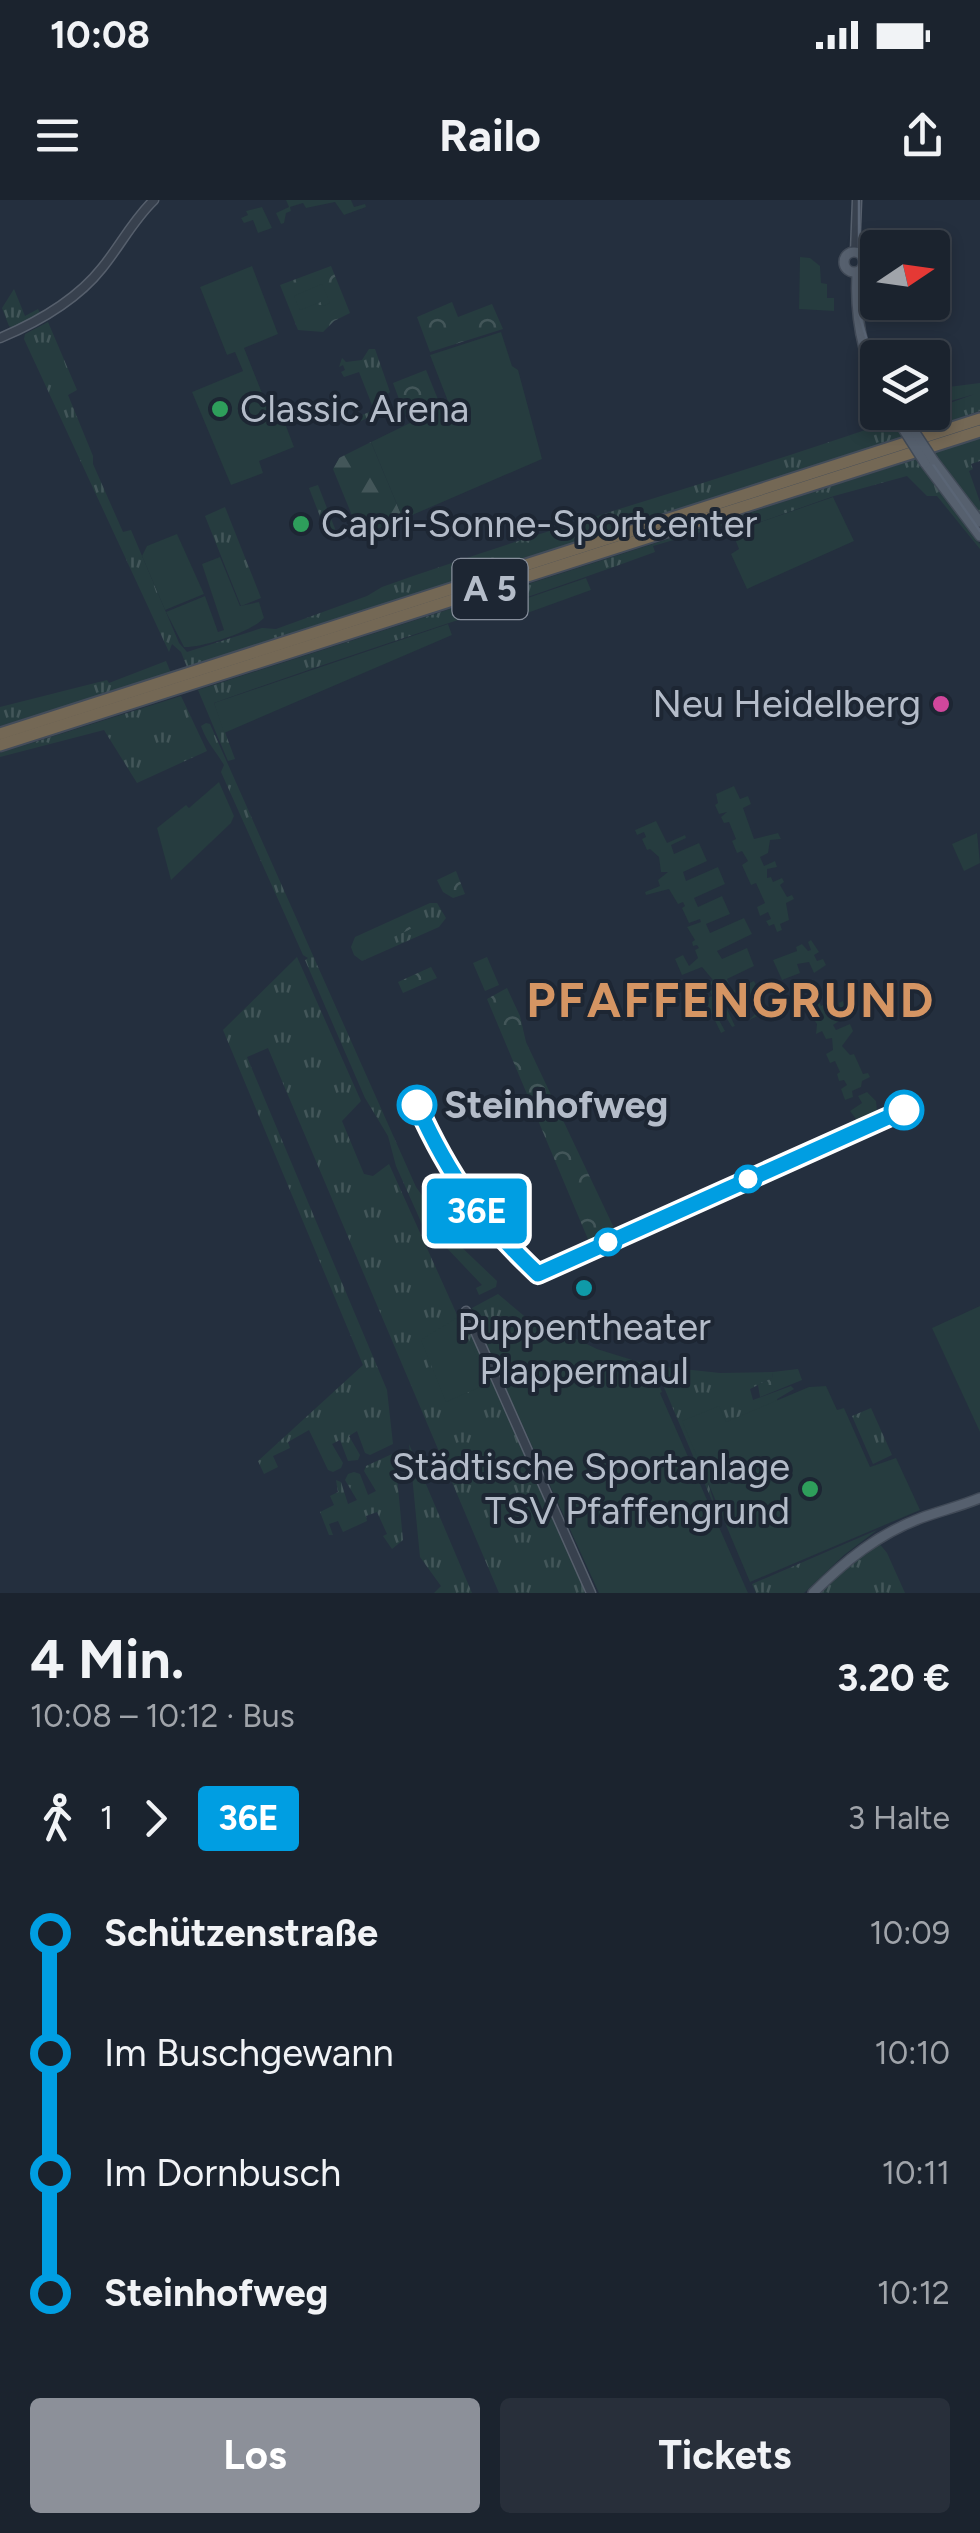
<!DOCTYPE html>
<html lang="de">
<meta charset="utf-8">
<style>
body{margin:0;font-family:Figtree,sans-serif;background:#282f3a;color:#f1f3f6;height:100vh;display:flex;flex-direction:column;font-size:38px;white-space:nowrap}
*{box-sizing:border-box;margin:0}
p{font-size:32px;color:#a0a4aa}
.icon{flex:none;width:55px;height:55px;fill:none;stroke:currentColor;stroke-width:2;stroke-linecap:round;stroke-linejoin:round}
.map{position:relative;height:1393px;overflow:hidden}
.panel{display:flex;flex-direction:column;background:#1b232e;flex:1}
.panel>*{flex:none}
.badge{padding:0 20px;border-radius:8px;font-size:35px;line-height:65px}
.needle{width:65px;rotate:77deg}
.tools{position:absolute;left:860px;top:30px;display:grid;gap:20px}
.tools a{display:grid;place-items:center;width:90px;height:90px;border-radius:10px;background:#1b232e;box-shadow:0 5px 15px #0003,0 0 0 2px #39404a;font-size:50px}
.map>.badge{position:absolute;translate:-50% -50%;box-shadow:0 0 0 5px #fff}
.legs{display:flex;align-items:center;gap:15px;height:110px;padding:0 30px;font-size:32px}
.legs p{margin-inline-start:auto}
.summary{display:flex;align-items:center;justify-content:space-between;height:170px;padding:0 30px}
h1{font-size:55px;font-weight:700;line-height:75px}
.button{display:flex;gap:20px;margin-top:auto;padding:20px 30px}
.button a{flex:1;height:115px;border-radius:10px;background:#8c9099;color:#fff;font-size:40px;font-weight:700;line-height:115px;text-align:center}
.button a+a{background:#282f3a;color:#f1f3f6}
ul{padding:0 30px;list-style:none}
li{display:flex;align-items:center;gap:35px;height:120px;font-size:38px}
li i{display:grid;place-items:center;width:15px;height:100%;margin:0 12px;background:currentColor}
li i::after{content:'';width:25px;height:25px;margin:-12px;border:8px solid;border-radius:50%;background:#1b232e}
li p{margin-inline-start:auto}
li:first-child i{background:linear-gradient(#0000 50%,currentColor 0)}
li:last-child i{background:linear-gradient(currentColor 50%,#0000 0)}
.status{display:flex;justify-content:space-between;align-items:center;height:70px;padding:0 50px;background:#1b232e;direction:ltr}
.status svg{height:28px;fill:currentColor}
header{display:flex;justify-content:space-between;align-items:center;height:130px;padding:0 30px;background:#1b232e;font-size:45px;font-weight:700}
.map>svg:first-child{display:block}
.grass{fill:url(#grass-tufts)}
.forest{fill:url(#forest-firs)}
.park{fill:url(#park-crowns)}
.garden{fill:#263c3f}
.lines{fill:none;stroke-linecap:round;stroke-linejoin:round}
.minor-casing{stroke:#565f6c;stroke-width:11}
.major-casing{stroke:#414a57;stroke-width:12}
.highway-casing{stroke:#434c59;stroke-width:15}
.minor{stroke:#38414e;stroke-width:8}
.major{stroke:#56606e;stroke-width:9}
.highway{stroke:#746855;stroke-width:11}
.tram{stroke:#5a6575;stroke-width:2.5}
.major-bridge-casing{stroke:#414a57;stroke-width:12;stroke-linecap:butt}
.major-bridge{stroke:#56606e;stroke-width:9}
.line-1-casing{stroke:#fff;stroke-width:22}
.line-1{stroke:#009ee2;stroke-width:15}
.leisure-dot{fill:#2e9e5b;stroke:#1d2633;stroke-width:4}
.hotel-dot{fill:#d1479c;stroke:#1d2633;stroke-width:4}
.stop-1-dot{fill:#fff;stroke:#009ee2;stroke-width:5}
.culture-dot{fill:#0f9aa8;stroke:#1d2633;stroke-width:4}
.labels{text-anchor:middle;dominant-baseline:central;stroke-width:8;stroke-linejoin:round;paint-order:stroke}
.shield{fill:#1d2633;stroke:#878f9c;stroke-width:2.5}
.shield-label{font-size:35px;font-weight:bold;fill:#b4bcc9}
.poi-label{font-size:38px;fill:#b4bcc9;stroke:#1d2633;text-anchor:start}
.stop-label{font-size:38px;font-weight:bold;fill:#b4bcc9;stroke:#1d2633;text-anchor:start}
.district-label{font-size:48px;font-weight:bold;letter-spacing:2.5px;fill:#d59563;stroke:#1d2633}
</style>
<div class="status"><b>10:08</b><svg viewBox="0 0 49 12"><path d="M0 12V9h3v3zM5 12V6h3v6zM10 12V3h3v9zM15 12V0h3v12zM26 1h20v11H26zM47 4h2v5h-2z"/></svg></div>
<header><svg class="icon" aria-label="menu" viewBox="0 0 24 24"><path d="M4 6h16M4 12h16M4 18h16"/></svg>Railo<svg class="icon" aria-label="share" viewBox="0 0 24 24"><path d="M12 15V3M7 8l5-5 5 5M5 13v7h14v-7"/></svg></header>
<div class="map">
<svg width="980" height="1393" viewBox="0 0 980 1393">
<defs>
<pattern id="grass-tufts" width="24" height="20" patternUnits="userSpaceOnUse" patternTransform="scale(2.5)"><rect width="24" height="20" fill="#263c3f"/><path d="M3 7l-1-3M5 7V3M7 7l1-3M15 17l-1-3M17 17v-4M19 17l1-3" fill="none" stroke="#435659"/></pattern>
<pattern id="forest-firs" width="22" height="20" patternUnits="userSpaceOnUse" patternTransform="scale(2.5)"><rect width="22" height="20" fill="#263c3f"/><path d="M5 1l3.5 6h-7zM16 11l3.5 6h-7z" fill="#435659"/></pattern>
<pattern id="park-crowns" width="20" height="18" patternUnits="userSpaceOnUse" patternTransform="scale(2.5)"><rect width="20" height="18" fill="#263c3f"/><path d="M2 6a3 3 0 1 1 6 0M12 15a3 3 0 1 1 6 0" fill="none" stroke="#435659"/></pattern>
</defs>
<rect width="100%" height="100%" fill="#242f3e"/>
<g class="grass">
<path d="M14,89L25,116L38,109L41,115L13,128L9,126L2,108Z"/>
<path d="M48,122L77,190L68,195L93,256V264L123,332L131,330L179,443L187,452L262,428L276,429L367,396L382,387C545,329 711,283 874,227L881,220L883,213H887L902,237L187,467L181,452L172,444L169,452L24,139L25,134Z"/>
<path d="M369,149H375L390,192L380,201V212L359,222L355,218L374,210L359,172L344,177L341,172L345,170L343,165L339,167L342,158L346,162L362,160Z"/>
<path d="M980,183V211L919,231L908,213L932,212L933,209L975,194L933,206V189Z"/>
<path d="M980,238V261L971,264L973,269L969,271L980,302V315L937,256L930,254Z"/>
<path d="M917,259L980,344V349L937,296H927L907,276L834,296L732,332L728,324L653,346L655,352C509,406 360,450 214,503L235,559L228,561L198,490Z"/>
<path d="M318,285L337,334L328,337L309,288Z"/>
<path d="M225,307L261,398L241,406L205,316Z"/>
<path d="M166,461L171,473L0,526V507L107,480L109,483Z"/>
<path d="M181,496L207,551L137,583L104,530L0,557V553Z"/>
<path d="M206,523L210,524L416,987L454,1040L497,1081L496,1087L479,1095L476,1088L482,1085L444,1045L430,1042L396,966L388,936L365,898L305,760L308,758L303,755L221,572L224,565C216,551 207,543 201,526Z"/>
<path d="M430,703H437L446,718L439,727L362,761L354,755L351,747L355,737Z"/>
<path d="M297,757L361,901L342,921L364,974L373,976L389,964L458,1117L463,1116L467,1123L589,1393H499L268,848L247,857L387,1190L393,1244L370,1255L365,1253L357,1231L349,1236L360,1255L358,1260L348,1261L340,1240L332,1244L343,1263L341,1268L333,1272L328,1270L309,1230L288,1242L290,1248L273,1256L278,1267L264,1274L258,1261L363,1165L223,830Z"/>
<path d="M498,1094L535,1125L486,1145L472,1108Z"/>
<path d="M655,1166L720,1173L773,1172L772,1178L750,1189L753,1200L791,1186L794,1189L777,1199L779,1208L703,1267L718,1315Z"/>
<path d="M871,1208L892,1255L873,1264L852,1216Z"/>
<path d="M409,1244L472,1393H434L441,1386L420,1357Z"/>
<path d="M392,1254L395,1256L403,1340L392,1349L383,1336L387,1334L377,1312L366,1316L367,1321L343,1332L338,1321L329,1324L333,1335H329L320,1312L334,1305L330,1296L338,1292L336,1280L341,1282L348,1304L357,1300L345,1280L348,1274L354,1272L360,1274L368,1295L376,1291L364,1271L366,1266Z"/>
<path d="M877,1330L844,1355L804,1393H756L752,1384Z"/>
<path d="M878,1342L887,1353L905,1393H817L847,1364Z"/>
</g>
<path class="forest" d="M371,242L403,319L360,335L333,269L339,258Z"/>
<g class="park">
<path d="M331,66L350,113L334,121L323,132L298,130L280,85Z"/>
<path d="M452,102L458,117L492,104L503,129L430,152L417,117Z"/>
<path d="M426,170L439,202L405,215L393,183Z"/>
<path d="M456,671L465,694L453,698L443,692L437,680Z"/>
<path d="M407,720L411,729L370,748L356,746Z"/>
<path d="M487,757L499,785L485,791L473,763Z"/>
<path d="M431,767L437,778L403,793L398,782Z"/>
<path d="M507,788L520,816L526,842L614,1028L612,1034L590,1044L487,799Z"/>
<path d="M798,1169L802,1180L760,1197L758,1185L772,1178L773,1172Z"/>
</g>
<g class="garden">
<path d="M286,0H351L354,7L365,4L366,7L344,15L335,2L306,8L303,3L290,7L291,11L286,13L284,23L281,24L276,13L289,7Z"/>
<path d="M262,7L272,28L258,33L253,20L244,23L241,18L248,15L246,11Z"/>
<path d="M800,57L810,58L820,66L821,83L827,84V98H834V111L799,109Z"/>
<path d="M252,66L278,134L244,148L266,203L276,200L294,247L259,261L263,273L231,285L192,192L243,171L235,152L227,155L200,87Z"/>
<path d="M322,84L330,103L323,106L321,102L300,110L294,96Z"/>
<path d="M501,132L512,166L518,170L542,259L403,319L371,242L449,204L430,155Z"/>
<path d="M833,297L854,341L747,389L731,354L739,349L732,332Z"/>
<path d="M177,334L204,394L165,410L142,356L147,346Z"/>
<path d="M220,357L240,406L259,402L264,418C253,431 202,448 184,447L166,412L205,396L218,432L224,430L202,364Z"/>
<path d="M586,378L591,390L519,416L513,403Z"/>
<path d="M448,424L452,435L224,533L214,503Z"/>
<path d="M219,582L234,616L231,623L171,680L157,628L186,605L189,608Z"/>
<path d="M734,586L740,599L748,596L751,604L743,608L754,639L778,633L781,639L770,640L768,653L760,657L764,666L775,661L777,667L767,669V678L771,677L773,682L782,678L784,682L780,685L787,697L792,695L794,699L786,703L789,720L780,724L782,730L777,732L774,724L769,726L766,721L771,719L768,712L760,716L757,707L765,703L756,683L751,685L742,665L748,661L742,651L737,653L732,641L736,639L729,622L724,623L721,617L727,612L719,614L715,605L718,603L716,594Z"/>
<path d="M656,621L667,643L685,635L686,638L671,645L674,654L699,643L707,661L683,672L686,681L718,667L725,684L694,698L698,707L722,696L730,714L706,724L710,733L744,718L752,734L717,751L722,759L747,748L754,766L727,779L732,791L754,781L769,811L749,820L756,813L749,798L738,802L741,810L737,811L728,803L725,805L735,826L732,827L721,809L714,811L725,831L721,833L707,804L697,808L691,796L699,793L703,800L712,796L710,791L718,787L717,783L704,787L713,780L702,767L682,775L675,759L683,755L689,766L698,758L695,750L699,748L697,745L693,746L692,742L695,740L687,727L701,722L700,719L689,723L682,708L685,706L683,702L678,704L669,689L646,695L645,692L660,686L658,680L668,672H661L659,657L650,649L647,650L642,639L646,637L644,632L637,635L635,630Z"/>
<path d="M977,633L980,663L964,671L952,644Z"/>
<path d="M811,740L819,752L814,755L817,761L823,759L826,765L814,773L809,762L797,764L800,773L782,780L773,760L797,751L796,747L802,744L808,751L811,750L808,742Z"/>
<path d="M817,797L821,806L827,803L831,811L840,807L839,803L843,801L846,812L837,816L839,821L833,825L836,830L850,824L853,831L842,846L850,855L854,854L863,874L868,873L870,877L862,881L861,887L852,891L853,897L845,900L841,889L847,885L844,880L839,881L837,874L840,872L835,861L830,863L826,854L833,850L832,838L826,839L822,831L816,834L817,824L808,811L811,809L808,801Z"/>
<path d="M867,892L876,901L877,910L873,912L875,917L869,920L866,915L859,918V923L850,911L862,903L858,896Z"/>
<path d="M980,1106V1232L932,1128Z"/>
<path d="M458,1117L489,1183L446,1202L421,1140Z"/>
<path d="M529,1120L540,1121L597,1149L652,1166L662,1192L660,1193L748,1393H599L486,1145L534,1125Z"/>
<path d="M826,1186L837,1210L844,1208L870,1267L896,1258L920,1310L750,1382L682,1221L719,1206L726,1222L809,1187Z"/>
</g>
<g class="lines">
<defs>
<g id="minor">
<path d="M855,52L857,0"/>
<path d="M0,138C38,122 76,101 102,68C120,46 133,20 154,0"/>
<path d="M466,1111L591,1393"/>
</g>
<g id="major">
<circle cx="854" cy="62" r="10"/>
<path d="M857,72C855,111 861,151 878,186"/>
<path d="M869,151L878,170"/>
<path d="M892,212L904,230"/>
<path d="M902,212L912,228"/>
<path d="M933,260L980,322"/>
<path d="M925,263L980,336"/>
<path d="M813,1393C845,1361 878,1334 921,1318C940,1311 961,1306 980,1298"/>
</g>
<g id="highway">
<path d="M0,534L980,219"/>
<path d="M0,545L980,231"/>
</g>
</defs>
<use href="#minor" class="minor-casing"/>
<use href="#major" class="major-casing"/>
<use href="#highway" class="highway-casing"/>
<use href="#minor" class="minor"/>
<use href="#major" class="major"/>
<use href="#highway" class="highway"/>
<g class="tram">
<path d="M859,0V114L878,176"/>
<path d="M896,212L980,331"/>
</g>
<defs>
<g id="major-bridge">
<path d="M912,228L933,260"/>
<path d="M904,230L925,263"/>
</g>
</defs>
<use href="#major-bridge" class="major-bridge-casing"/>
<use href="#major-bridge" class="major-bridge"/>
</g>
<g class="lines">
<defs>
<path id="line-1" d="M417,905C450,978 480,1019 538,1074L904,910"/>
</defs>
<use href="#line-1" class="line-1-casing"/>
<use href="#line-1" class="line-1"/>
</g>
<g class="leisure-dot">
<circle cx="220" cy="209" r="10"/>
<circle cx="301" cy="324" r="10"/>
<circle cx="810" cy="1289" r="10"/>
</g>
<circle class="hotel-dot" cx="941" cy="504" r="10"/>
<g class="stop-1-dot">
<circle cx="417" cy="905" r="18"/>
<circle cx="904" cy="910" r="18"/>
<circle cx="748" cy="979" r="12"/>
<circle cx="608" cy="1042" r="12"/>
</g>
<circle class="culture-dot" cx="584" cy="1088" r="10"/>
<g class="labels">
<rect class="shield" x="452.5" y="359" width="75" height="60" rx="8"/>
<g class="shield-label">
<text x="490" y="389">A 5</text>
</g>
<g class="poi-label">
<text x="240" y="209">Classic Arena</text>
<text x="321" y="324">Capri-Sonne-Sportcenter</text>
<text x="921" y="504" text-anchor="end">Neu Heidelberg</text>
<text x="584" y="1127" text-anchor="middle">Puppentheater<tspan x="584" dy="44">Plappermaul</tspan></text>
<text x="790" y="1267" text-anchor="end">Städtische Sportanlage<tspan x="790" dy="44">TSV Pfaffengrund</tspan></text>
</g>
<g class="stop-label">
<text x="444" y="905">Steinhofweg</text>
</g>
<g class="district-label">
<text x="731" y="800">PFAFFENGRUND</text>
</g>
</g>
</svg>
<div class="tools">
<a><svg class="needle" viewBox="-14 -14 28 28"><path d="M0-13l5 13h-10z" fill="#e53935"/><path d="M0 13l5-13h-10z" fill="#a0a4aa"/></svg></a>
<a><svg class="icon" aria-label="layers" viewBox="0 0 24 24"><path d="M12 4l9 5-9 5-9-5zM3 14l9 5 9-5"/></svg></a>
</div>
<b class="badge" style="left:477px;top:1011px;background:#009ee2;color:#fff">36E</b>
</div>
<section class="panel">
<div class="summary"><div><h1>4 Min.</h1><p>10:08 – 10:12 · Bus</p></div><b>3.20 €</b></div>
<div class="legs"><svg class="icon" aria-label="walk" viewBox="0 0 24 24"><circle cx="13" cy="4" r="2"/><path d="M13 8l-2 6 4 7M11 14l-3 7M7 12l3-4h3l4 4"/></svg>1<svg class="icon" aria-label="forward" viewBox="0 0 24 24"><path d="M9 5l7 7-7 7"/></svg><b class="badge" style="background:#009ee2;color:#fff">36E</b><p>3 Halte</p></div>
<ul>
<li><i style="color:#009ee2"></i><b>Schützenstraße</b><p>10:09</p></li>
<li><i style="color:#009ee2"></i><span>Im Buschgewann</span><p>10:10</p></li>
<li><i style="color:#009ee2"></i><span>Im Dornbusch</span><p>10:11</p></li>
<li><i style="color:#009ee2"></i><b>Steinhofweg</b><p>10:12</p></li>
</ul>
<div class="button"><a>Los</a><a>Tickets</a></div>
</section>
